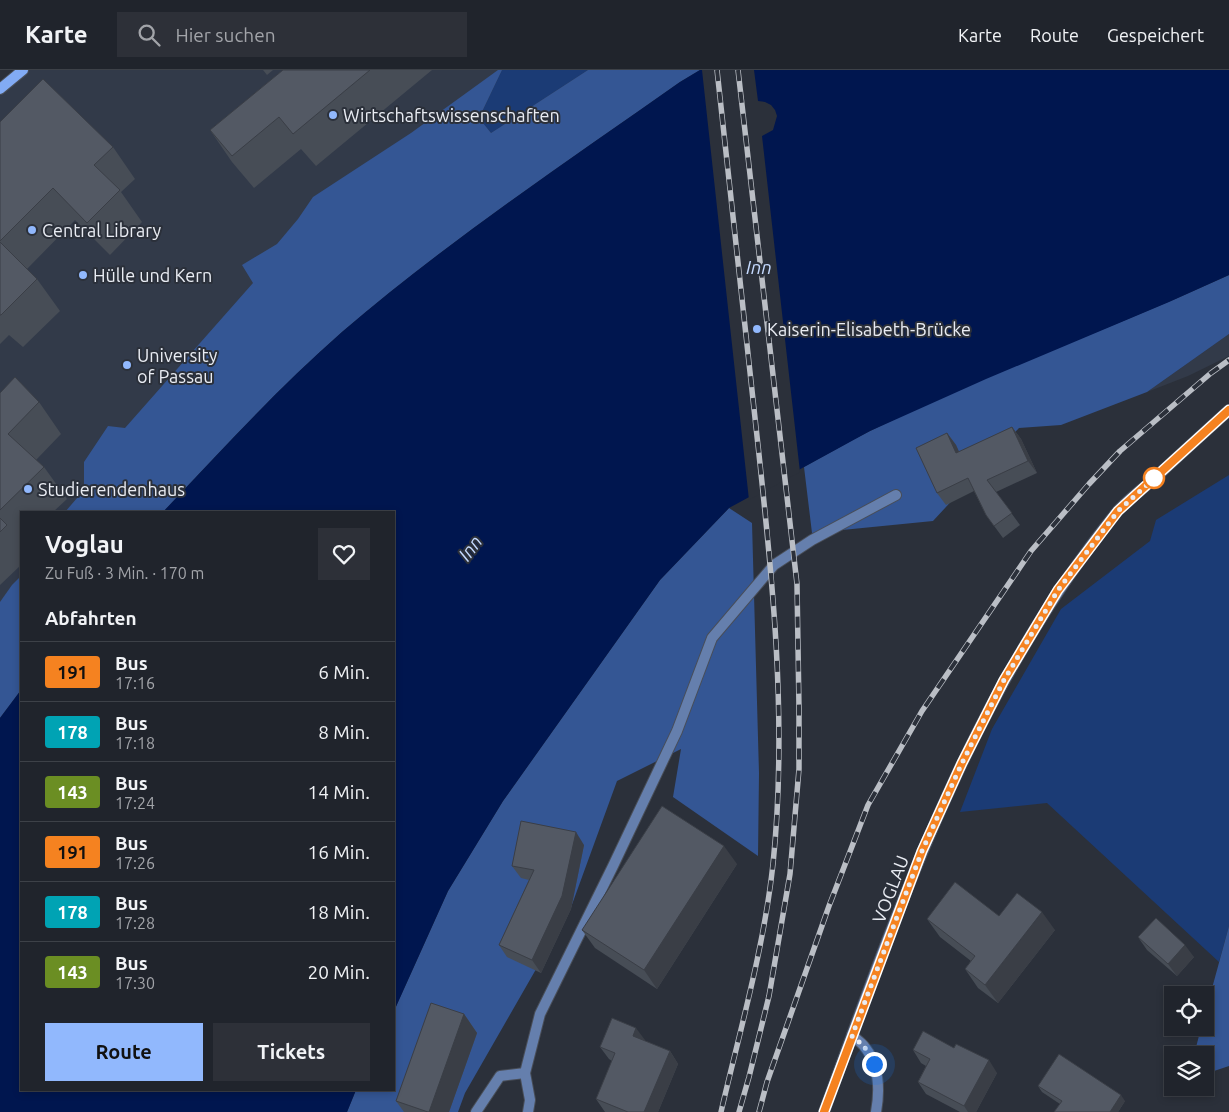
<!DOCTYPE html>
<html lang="de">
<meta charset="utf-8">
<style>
body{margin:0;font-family:Ubuntu,sans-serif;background:#2d3038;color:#f1f3f6;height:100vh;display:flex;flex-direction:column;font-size:19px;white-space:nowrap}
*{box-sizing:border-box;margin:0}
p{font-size:16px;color:#a2a4a9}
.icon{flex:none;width:28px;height:28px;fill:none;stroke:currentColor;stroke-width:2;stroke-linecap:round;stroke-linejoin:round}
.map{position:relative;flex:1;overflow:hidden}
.panel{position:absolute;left:20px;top:441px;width:375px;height:580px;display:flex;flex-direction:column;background:#20242c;border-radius:0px;box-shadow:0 2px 8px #0003,0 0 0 1px #3d4148}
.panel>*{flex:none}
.badge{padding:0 10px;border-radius:4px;font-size:18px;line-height:32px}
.tools{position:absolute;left:1164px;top:916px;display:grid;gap:10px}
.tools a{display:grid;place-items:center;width:50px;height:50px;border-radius:0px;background:#20242c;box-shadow:0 2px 8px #0003,0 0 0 1px #3d4148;font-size:25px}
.you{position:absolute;width:25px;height:25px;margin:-12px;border:4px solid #fff;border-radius:50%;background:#1a73e8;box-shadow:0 0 0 8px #1a73e833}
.map>.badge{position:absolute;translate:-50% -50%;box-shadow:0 0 0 2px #fff}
h2{padding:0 25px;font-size:19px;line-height:45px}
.round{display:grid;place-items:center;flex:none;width:52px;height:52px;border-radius:0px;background:#2d3038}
.summary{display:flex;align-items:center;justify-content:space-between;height:85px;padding:0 25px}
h1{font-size:24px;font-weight:700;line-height:38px}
.primary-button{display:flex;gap:10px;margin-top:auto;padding:10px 25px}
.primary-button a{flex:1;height:58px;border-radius:0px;background:#91b8fd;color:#111;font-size:20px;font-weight:700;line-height:58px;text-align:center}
.primary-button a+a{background:#2d3038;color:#f1f3f6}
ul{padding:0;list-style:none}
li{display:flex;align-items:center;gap:15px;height:60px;padding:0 25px;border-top:1px solid #3d4148}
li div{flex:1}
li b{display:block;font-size:19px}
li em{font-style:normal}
li .badge{min-width:55px;font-weight:700;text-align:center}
header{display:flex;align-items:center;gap:30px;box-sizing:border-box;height:70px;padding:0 25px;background:#20242c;border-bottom:1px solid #3d4148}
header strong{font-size:24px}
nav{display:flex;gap:28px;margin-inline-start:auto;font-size:18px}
.search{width:350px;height:45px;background:#2d3038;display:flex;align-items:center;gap:12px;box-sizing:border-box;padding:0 18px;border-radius:0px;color:#a2a4a9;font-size:19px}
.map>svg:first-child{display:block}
.built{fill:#323a49}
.green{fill:#1b3b75}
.forest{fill:#345694}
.water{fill:#00164f}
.pier{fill:#2b303a}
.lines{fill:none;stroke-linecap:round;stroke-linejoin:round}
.lane-casing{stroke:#494e58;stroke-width:12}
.street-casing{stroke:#494e58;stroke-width:12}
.secondary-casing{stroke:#494e58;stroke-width:12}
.lane{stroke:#657fad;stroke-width:10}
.street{stroke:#657fad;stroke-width:10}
.secondary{stroke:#82abf4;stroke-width:10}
.rail-casing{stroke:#babec5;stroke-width:5.5}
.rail{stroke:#2b303a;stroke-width:4;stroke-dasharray:11;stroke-linecap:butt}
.wall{fill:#474d56}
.shaded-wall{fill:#3a3e46}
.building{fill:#535964;stroke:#3a3e46}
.line-casing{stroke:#fff;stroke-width:11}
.line{stroke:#f58220;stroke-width:8}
.walk{stroke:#e9ecf3;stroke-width:5;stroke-dasharray:0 9}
.poi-dot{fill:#91b8fd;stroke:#2b303a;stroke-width:2}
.stop-dot{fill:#fff;stroke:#f58220;stroke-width:2.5}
.labels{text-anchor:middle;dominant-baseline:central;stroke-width:4;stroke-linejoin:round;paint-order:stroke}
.poi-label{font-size:18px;fill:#e9ecf3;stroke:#2b303a;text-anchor:start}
.street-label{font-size:18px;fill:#e9ecf3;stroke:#2b303a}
.water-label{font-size:19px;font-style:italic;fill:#c5daff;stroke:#2b303a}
</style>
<header>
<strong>Karte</strong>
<div class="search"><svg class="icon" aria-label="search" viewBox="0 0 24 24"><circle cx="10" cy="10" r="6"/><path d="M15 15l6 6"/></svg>Hier suchen</div>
<nav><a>Karte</a><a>Route</a><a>Gespeichert</a></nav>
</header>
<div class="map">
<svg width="1229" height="1042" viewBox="0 0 1229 1042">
<rect width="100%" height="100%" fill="#2b303a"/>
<g class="built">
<path d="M24,0H595L117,442H21V557L0,582V22Z"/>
<path d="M1229,264V286L1188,306L1147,322Z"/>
</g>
<g class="green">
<path d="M502,0H588L491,63L479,48Z"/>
<path d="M1229,405V856L1219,892L1047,733L960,742L992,659L1061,539L1150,471L1156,450Z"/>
</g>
<g class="forest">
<path d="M498,0H502L479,48L491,63L588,0H700L680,12C565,93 448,171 342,262C278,318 221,381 163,442H65L84,420V392L108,356L125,358L253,213L242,195L277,174L298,149L313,127L411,63Z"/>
<path d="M1229,205V264L1147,322L1061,355L1019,358L933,451L812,463L804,397C826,385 848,372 870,361C987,303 1111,259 1229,205Z"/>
<path d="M729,438L752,453L759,703L758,786L673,727L681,679L617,711L570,840L465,1023L458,1042H347L356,1020H394V941L448,821L503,731L660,510Z"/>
<path d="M21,506V620L0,648V532L12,515Z"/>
<path d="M1229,856V996L1205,1004V985H1194L1201,958H1205V944Z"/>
</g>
<g class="water">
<path d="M700,0H1229V205L1169,232L986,309L870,361L729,438L660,510L503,731L448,821L394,941V442H163C221,381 278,318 342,262C448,171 565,93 680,12Z"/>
<path d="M21,620V1020H356L347,1042H0V648Z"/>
</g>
<path class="pier" d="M702,0H754L758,31L765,32L771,35L775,40L777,46L773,60L762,66L800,402L749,430Z"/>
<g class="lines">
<defs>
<path id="lane" d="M852,965C856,969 861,972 864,976C879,994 880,1020 876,1042"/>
<g id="street">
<path d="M476,1042L500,1006L525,1003"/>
<path d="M528,1042L530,1030L525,1003L540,944L613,796L677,661L712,568L774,495L812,470L896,425"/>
<path d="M824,1042C900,832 974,619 1116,443C1126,431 1141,420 1153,410C1178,386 1204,363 1229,340"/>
</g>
<path id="secondary" d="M0,19L23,0"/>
</defs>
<use href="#lane" class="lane-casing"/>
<use href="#street" class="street-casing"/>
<use href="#secondary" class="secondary-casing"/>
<use href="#lane" class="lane"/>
<use href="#street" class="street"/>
<use href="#secondary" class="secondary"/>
<defs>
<g id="rail">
<path d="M717,0C730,119 743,238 756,357C772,502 788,649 773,794C764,878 740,960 721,1042"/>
<path d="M738,0L797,514L799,638V699L790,804L769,926L749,1007L739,1042"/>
<path d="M759,1042L767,1012L829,836L868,735L922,641L1031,481L1089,414L1120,381L1211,303L1229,290"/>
</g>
</defs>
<use href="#rail" class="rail-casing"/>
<use href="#rail" class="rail"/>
</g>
<g class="wall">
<path d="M263,0H273L267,5Z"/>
<path d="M283,0H432L316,96L301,79L254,118L232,92L210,60Z"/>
<path d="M0,52L113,77L135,109L121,122L142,152L110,185L75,150L27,199L37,209L60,241L23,277L9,265L0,274Z"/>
<path d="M0,323L39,332L61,364L36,390L44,397L67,429L53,442H21V473L20,474L21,476V495L0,515Z"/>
<path d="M1012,357L1021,369L1037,403L996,422L1020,455L1003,468L986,445L974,421L946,435L937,423L947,363L956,375L959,382Z"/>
<path d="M584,775L571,839L541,903L507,887L499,875L529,810L521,808L512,796Z"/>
<path d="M737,794L657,919L595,878L582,860Z"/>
<path d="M999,846L1055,860L998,933L978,918L965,899L971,891L940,867L927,849Z"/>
<path d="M1138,867L1194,887L1177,906L1147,880Z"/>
<path d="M464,944L477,963L449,1042H404L396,1031Z"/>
<path d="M645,970V971L670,981L678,994L658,1042H605L596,1029L612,991L609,989L600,977Z"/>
<path d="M913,980L997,1003L976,1042H960L926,1024L918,1012L926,996L921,993Z"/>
<path d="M1038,1016L1125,1031L1118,1042H1054L1060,1034L1042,1022Z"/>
</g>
<g class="shaded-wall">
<path d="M1012,357L1021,369L1037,403L1028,391Z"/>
<path d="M947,363L956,375L965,395L956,383Z"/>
<path d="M576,762L584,775L571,839L541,903L532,890Z"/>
<path d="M724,776L737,794L657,919L644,900Z"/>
<path d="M1042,842L1055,860L998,933L985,915Z"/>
<path d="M1185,875L1194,887L1177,906L1168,894Z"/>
<path d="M464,944L477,963L449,1042H429Z"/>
<path d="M636,958L645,970L641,979L633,966Z"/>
<path d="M670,981L678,994L658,1042H644Z"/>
<path d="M989,990L997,1003L976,1042H968L964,1036Z"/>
<path d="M1121,1025L1125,1031L1118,1042H1110Z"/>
</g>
<g class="building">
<path d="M283,0H370L293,64L279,47L232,86L210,60Z"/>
<path d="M43,9L113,77L94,95L120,120L87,153L53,118L0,171V52Z"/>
<path d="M0,172L37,209L1,245H0Z"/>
<path d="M15,307L39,332L8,364L44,397L0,440V323Z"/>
<path d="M1012,357L1028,391L987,410L1012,443L994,456L986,445L968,408L937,423L916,378L947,363L956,383Z"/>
<path d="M0,448L7,455L0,462Z"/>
<path d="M662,736L724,776L644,900L582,860Z"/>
<path d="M521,751L576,762L562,826L532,890L499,875L534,800L512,796Z"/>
<path d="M955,812L999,846L1017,823L1042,842L985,915L965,899L975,886L927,849Z"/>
<path d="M1156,848L1185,875L1168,894L1138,867Z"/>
<path d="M431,933L464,944L429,1042H428L396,1031Z"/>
<path d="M612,948L636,958L633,966L670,981L644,1042H628L596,1029L615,983L600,977Z"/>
<path d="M923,961L954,978L956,974L989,990L964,1036L918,1012L930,989L913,980Z"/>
<path d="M1059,984L1121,1025L1110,1042H1054L1062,1031L1038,1016Z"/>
</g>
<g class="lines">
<defs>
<path id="line" d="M824,1042L922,781L962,693L1004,610L1058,520L1118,441L1229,340"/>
</defs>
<use href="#line" class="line-casing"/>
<use href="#line" class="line"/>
<path class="walk" d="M874,994L864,976L852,966L922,781L962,693L1004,610L1058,520L1118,441L1160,403L1154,408"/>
</g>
<g class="poi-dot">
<circle cx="333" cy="45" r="5"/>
<circle cx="32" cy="160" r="5"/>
<circle cx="83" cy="205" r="5"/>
<circle cx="757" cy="259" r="5"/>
<circle cx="127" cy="295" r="5"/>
<circle cx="28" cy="419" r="5"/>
</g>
<circle class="stop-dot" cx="1154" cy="408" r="10"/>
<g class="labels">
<g class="poi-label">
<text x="343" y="45">Wirtschaftswissenschaften</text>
<text x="42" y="160">Central Library</text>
<text x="93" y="205">Hülle und Kern</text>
<text x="767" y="259">Kaiserin-Elisabeth-Brücke</text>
<text x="137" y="285">University<tspan x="137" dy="21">of Passau</tspan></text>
<text x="38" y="419">Studierendenhaus</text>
</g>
<g class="street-label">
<text transform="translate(890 819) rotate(-69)">VOGLAU</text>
</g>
<g class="water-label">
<text x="759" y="197">Inn</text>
<text transform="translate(470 478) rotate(-53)">Inn</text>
</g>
</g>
</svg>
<div class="tools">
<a><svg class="icon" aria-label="locate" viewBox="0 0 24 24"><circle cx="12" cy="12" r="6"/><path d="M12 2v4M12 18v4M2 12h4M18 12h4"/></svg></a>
<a><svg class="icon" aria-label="layers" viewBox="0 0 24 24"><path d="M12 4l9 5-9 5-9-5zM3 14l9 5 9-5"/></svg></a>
</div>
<div class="you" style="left:874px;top:994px"></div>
<section class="panel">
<div class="summary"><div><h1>Voglau</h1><p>Zu Fuß · 3 Min. · 170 m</p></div><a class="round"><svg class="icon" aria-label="heart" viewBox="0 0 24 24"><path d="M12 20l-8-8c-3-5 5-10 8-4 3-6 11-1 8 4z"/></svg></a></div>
<h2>Abfahrten</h2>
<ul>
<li><span class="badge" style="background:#f58220;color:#111">191</span><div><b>Bus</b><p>17:16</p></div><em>6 Min.</em></li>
<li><span class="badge" style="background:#00a3b4;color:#fff">178</span><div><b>Bus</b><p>17:18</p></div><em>8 Min.</em></li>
<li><span class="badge" style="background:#6b8e23;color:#fff">143</span><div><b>Bus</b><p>17:24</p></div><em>14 Min.</em></li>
<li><span class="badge" style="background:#f58220;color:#111">191</span><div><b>Bus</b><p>17:26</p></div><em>16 Min.</em></li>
<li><span class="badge" style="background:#00a3b4;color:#fff">178</span><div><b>Bus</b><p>17:28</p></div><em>18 Min.</em></li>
<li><span class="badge" style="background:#6b8e23;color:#fff">143</span><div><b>Bus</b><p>17:30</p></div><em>20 Min.</em></li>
</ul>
<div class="primary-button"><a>Route</a><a>Tickets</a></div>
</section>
</div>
